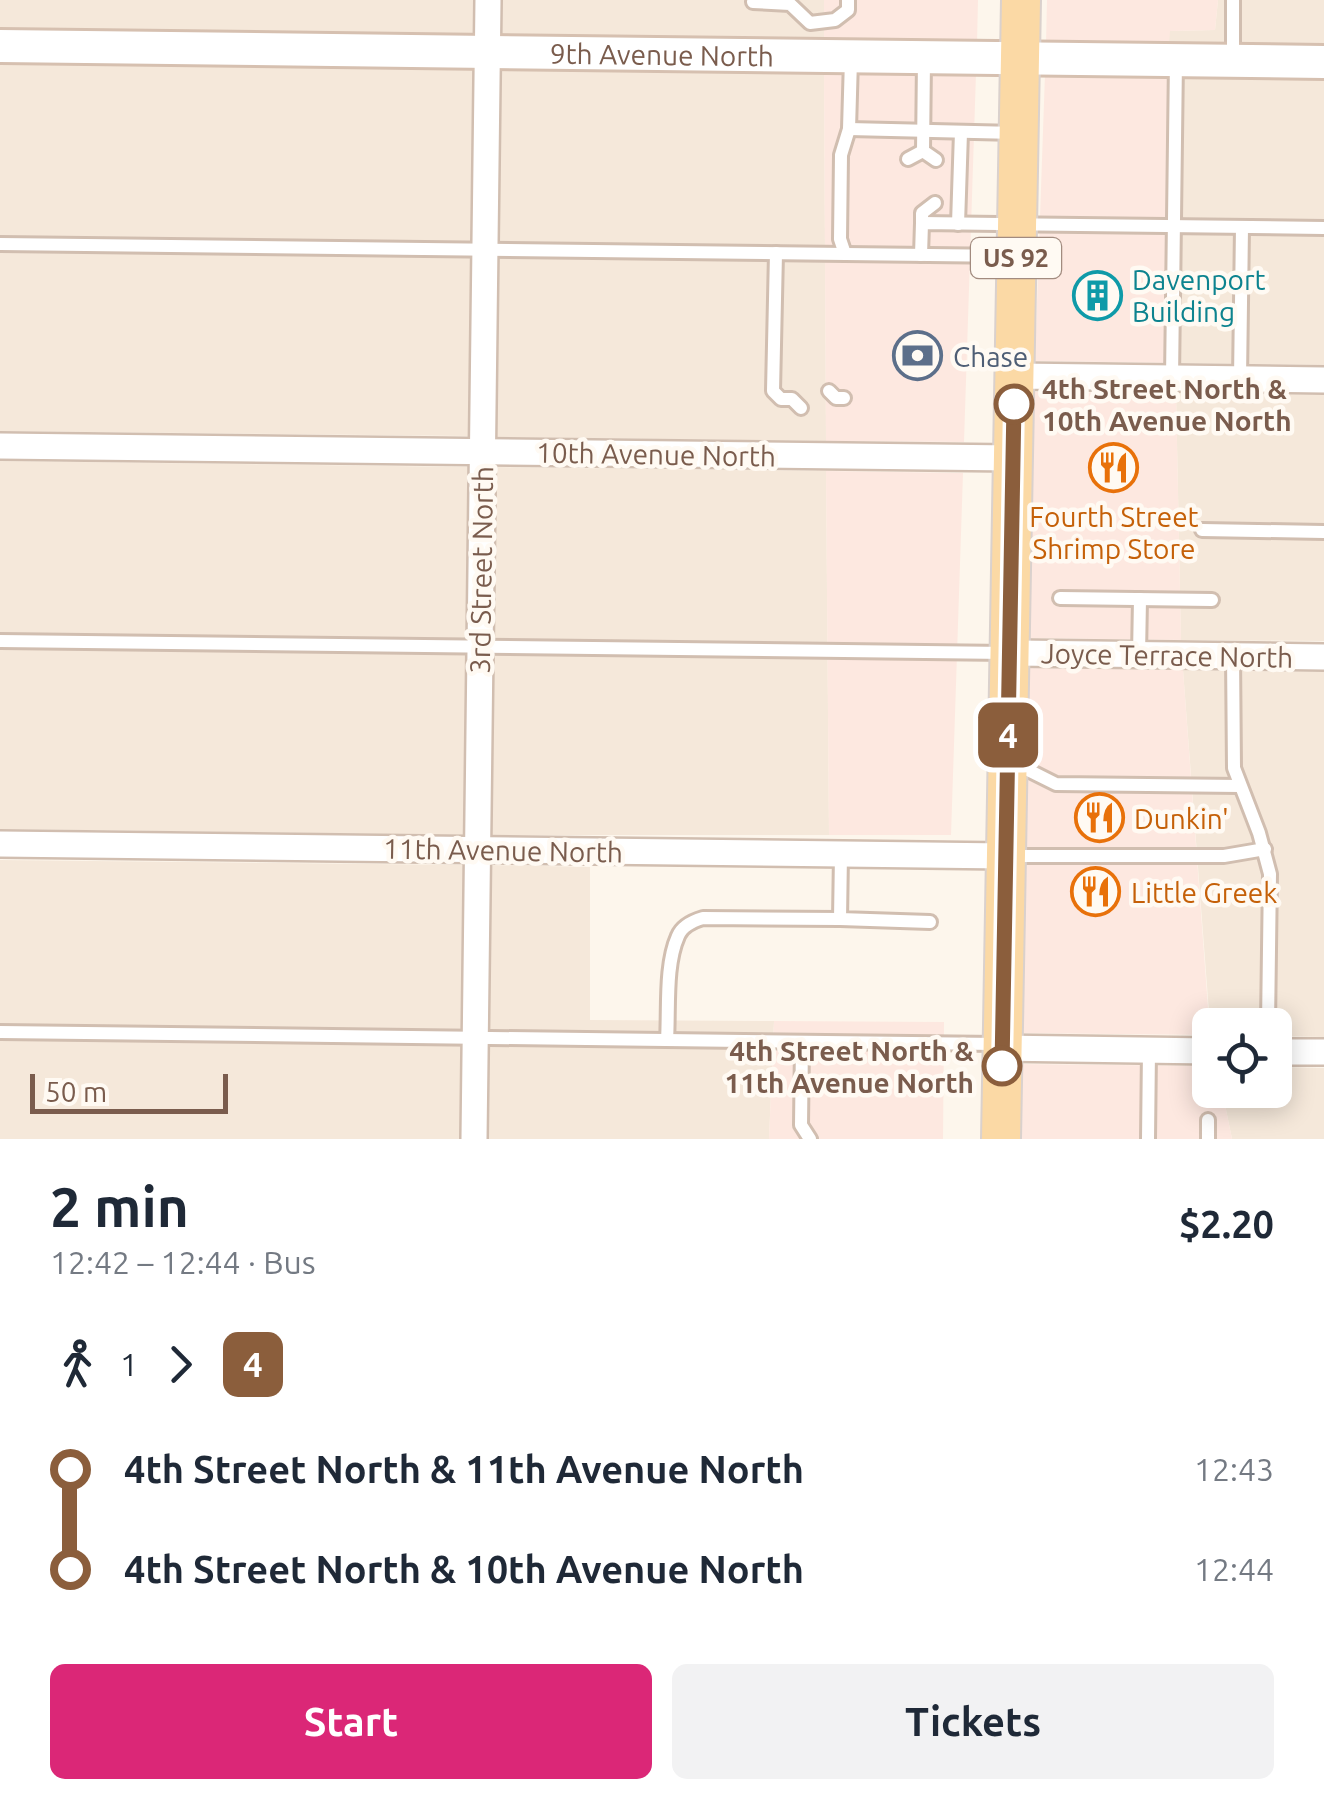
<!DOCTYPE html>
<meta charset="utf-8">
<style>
body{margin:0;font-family:Ubuntu,sans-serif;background:#f2f2f3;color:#1f2937;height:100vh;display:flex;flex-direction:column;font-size:38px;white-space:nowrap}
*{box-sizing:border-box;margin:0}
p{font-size:32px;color:#747a83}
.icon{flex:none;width:55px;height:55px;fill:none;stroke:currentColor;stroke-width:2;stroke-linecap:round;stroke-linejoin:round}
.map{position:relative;height:1139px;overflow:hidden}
.side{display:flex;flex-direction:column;background:#fff;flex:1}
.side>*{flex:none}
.badge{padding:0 20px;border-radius:15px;font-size:35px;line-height:65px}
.fabs{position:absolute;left:1192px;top:1008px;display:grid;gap:20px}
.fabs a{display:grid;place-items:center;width:100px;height:100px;border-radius:15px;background:#fff;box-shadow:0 5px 25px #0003;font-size:50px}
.scale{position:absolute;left:30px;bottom:25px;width:198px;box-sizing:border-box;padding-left:10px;border:5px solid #7a5c4d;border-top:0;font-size:28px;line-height:35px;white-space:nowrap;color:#7a5c4d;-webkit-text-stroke:8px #fffaf3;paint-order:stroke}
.map>.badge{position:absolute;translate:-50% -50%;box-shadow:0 0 0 5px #fff}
.legs{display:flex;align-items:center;gap:15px;height:110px;padding:0 50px;font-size:32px}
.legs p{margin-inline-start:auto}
.headline{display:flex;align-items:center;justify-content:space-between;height:170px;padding:0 50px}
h1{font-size:55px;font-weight:600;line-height:75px}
.primary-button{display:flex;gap:20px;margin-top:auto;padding:20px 50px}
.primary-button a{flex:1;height:115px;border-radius:15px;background:#db2777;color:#fff;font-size:40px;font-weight:600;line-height:115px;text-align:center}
.primary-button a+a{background:#f2f2f3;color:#1f2937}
ul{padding:0 50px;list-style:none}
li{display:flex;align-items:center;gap:35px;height:100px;font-size:38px}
li i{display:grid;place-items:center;width:15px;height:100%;margin:0 12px;background:currentColor}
li i::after{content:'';width:25px;height:25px;margin:-12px;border:8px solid;border-radius:50%;background:#fff}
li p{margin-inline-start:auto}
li:first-child i{background:linear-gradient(#0000 50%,currentColor 0)}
li:last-child i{background:linear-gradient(currentColor 50%,#0000 0)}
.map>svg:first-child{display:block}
.residential{fill:#f5e8da}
.commercial{fill:#fde8e0}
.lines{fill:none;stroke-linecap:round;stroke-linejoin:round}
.lane-casing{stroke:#d1beb0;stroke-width:18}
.street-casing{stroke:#d1beb0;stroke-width:30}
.secondary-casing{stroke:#d6c0b0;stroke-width:38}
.primary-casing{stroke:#dad1cd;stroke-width:42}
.lane{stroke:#fff;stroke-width:12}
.street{stroke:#fff;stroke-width:25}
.secondary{stroke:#fff;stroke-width:32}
.primary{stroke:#fbd9a5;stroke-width:38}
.line-1-casing{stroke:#fff;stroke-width:22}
.line-1{stroke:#8b5e3c;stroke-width:15}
.stop-1-dot{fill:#fff;stroke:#8b5e3c;stroke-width:5}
.labels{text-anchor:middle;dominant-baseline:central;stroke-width:9;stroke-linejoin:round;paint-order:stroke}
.shield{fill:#fffaf3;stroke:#a28b7f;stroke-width:2.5}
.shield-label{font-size:25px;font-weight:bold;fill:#7a5c4d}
.street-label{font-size:28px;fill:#7a5c4d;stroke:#fffaf3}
.culture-label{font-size:28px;fill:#0d838f;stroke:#fffaf3;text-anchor:start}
.service-label{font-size:28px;fill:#4e5e75;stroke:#fffaf3;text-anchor:start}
.stop-label{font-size:28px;font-weight:bold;fill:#7a5c4d;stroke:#fffaf3;text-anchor:start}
.food-label{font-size:28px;fill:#c56008;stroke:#fffaf3;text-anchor:start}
</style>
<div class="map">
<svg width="1324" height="1139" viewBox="0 0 1324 1139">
<rect width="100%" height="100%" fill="#fdf6ec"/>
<g class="residential">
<path d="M0,0H474V36L0,31Z"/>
<path d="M501,0H824V41L501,37Z"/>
<path d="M1218,0H1324V46L1169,44V31L1215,30Z"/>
<path d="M0,61L473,67L469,436L0,431Z"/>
<path d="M500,67L824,71L826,441L496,437Z"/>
<path d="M1170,75L1324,77V365L1176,363Z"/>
<path d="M1176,393L1324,395V641L1181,640Z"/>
<path d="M0,461L469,467L464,835L0,829Z"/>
<path d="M496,467L826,471L829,835H491Z"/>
<path d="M1183,670L1324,672V1037L1275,1036V1025H1210Z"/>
<path d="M0,860L464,865L461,1139H0Z"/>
<path d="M491,865L590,867V1020L774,1021L769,1139H488Z"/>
<path d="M1275,1067L1324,1068V1139H1232L1222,1090H1275Z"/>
</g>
<g class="commercial">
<path d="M824,0H978L977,42L824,41Z"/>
<path d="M1047,0H1218L1215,30L1170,31L1169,44L1046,43Z"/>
<path d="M824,71L976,73L964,442L826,441Z"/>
<path d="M1045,74L1170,75L1176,363L1035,361Z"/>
<path d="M1034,392L1176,393L1181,640L1026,638Z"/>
<path d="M826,471L963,473L951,835H829Z"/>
<path d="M1025,668L1183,670L1210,1035L1017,1033Z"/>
<path d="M774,1021L944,1022L943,1139H769Z"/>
<path d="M1016,1064L1210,1066V1090H1222L1232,1139H1015Z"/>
</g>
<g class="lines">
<defs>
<g id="lane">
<path d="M753,2L790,4L810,23L835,20L848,10V0"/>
<path d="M1233,58V0"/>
<path d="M924,60L923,151L936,160"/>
<path d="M849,129L1016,133"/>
<path d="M908,159L923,151"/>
<path d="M922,223V213L935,203"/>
<path d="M958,224L961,132"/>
<path d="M0,244L1012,256"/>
<path d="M776,253L773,391L781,399H792L801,408"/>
<path d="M845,254L840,239L841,155L849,129L851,59"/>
<path d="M921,255L922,223L1324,228"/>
<path d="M1172,378L1176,60"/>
<path d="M1240,379L1242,227"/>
<path d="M829,391L836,398H844"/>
<path d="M1202,530L1324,532"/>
<path d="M1060,598L1212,600"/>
<path d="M0,641L1007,653"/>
<path d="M1139,655L1140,599"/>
<path d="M1233,655L1234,768L1259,833L1270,874L1268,1025"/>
<path d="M1012,762L1056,784L1240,786"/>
<path d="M841,854L840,919L930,922"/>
<path d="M1009,856H1224L1265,849"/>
<path d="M0,1032L997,1044"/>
<path d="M667,1040C669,1008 665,965 678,936C682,926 693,921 703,918L840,919"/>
<path d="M802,1042L801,1125L810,1139"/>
<path d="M1148,1139L1149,1050"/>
<path d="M1208,1139V1120"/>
</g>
<g id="street">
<path d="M1014,376L1324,380"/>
<path d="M0,446L1013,458"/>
<path d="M1010,653L1324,657"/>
<path d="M0,844L1006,856"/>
<path d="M1003,1048L1210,1051"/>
<path d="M1275,1052H1324"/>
<path d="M474,1139L488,0"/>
</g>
<g id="secondary">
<path id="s1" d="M0,46L1324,62"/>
</g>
<path id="primary" d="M1001,1139L1021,0"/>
</defs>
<use href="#lane" class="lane-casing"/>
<use href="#street" class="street-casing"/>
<use href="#secondary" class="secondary-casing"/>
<use href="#primary" class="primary-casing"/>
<use href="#lane" class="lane"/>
<use href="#street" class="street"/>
<use href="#secondary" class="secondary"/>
<use href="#primary" class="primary"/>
</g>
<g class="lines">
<defs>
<path id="line-1" d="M1002,1066L1014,404"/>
</defs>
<use href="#line-1" class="line-1-casing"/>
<use href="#line-1" class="line-1"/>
</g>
<defs>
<symbol id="building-ring" viewBox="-11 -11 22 22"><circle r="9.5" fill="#fffaf3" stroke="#0f9aa8" stroke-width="1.5"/><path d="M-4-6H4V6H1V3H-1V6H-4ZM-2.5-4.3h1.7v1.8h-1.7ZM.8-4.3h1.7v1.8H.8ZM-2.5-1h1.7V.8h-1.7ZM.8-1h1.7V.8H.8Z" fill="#0f9aa8"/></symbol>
<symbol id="bank-ring" viewBox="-11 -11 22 22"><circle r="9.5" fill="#fffaf3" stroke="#5c6f8a" stroke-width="1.5"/><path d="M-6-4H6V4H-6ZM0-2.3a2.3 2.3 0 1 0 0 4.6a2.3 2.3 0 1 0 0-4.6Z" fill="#5c6f8a"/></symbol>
<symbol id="restaurant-ring" viewBox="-11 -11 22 22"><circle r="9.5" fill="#fffaf3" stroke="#e8710a" stroke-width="1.5"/><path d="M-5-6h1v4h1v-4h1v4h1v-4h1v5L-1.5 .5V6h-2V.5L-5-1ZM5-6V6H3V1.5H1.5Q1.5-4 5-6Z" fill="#e8710a"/></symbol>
</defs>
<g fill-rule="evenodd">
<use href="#building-ring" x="1070" y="268" width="55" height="55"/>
<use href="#bank-ring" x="890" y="328" width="55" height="55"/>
<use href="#restaurant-ring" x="1086" y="440" width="55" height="55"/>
<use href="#restaurant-ring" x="1072" y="790" width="55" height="55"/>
<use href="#restaurant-ring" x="1068" y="864" width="55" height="55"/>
</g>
<g class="stop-1-dot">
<circle cx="1014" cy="404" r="18"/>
<circle cx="1002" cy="1066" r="18"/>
</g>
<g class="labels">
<rect class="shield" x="971" y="238" width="90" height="40" rx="8"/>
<g class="shield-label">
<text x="1016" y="258">US 92</text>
</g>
<g class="street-label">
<text stroke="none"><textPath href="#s1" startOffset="662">9th Avenue North</textPath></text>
<text transform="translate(656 454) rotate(1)">10th Avenue North</text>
<text transform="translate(481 570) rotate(-89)">3rd Street North</text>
<text transform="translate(1167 655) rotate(1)">Joyce Terrace North</text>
<text transform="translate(503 850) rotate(1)">11th Avenue North</text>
</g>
<g class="culture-label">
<text x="1132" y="279">Davenport<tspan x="1132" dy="32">Building</tspan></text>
</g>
<g class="service-label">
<text x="953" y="356">Chase</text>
</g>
<g class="stop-label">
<text x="1042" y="388">4th Street North &amp;<tspan x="1042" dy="32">10th Avenue North</tspan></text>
<text x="974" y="1050" text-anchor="end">4th Street North &amp;<tspan x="974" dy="32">11th Avenue North</tspan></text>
</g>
<g class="food-label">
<text x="1114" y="516" text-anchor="middle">Fourth Street<tspan x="1114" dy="32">Shrimp Store</tspan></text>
<text x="1134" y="818">Dunkin'</text>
<text x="1131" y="892">Little Greek</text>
</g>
</g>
</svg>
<div class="fabs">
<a><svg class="icon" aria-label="locate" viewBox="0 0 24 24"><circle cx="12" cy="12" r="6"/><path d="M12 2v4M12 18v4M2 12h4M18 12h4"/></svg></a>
</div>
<div class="scale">50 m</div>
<b class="badge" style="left:1008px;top:735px;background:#8b5e3c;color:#fff">4</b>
</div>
<section class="side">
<div class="headline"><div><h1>2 min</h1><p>12:42 – 12:44 · Bus</p></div><b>$2.20</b></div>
<div class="legs"><svg class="icon" aria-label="walk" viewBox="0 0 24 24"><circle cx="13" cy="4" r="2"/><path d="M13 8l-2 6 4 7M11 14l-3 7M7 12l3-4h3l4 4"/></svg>1<svg class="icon" aria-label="forward" viewBox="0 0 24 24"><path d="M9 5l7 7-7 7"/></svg><b class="badge" style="background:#8b5e3c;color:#fff">4</b></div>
<ul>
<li><i style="color:#8b5e3c"></i><b>4th Street North &amp; 11th Avenue North</b><p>12:43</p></li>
<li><i style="color:#8b5e3c"></i><b>4th Street North &amp; 10th Avenue North</b><p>12:44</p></li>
</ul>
<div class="primary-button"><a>Start</a><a>Tickets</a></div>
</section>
